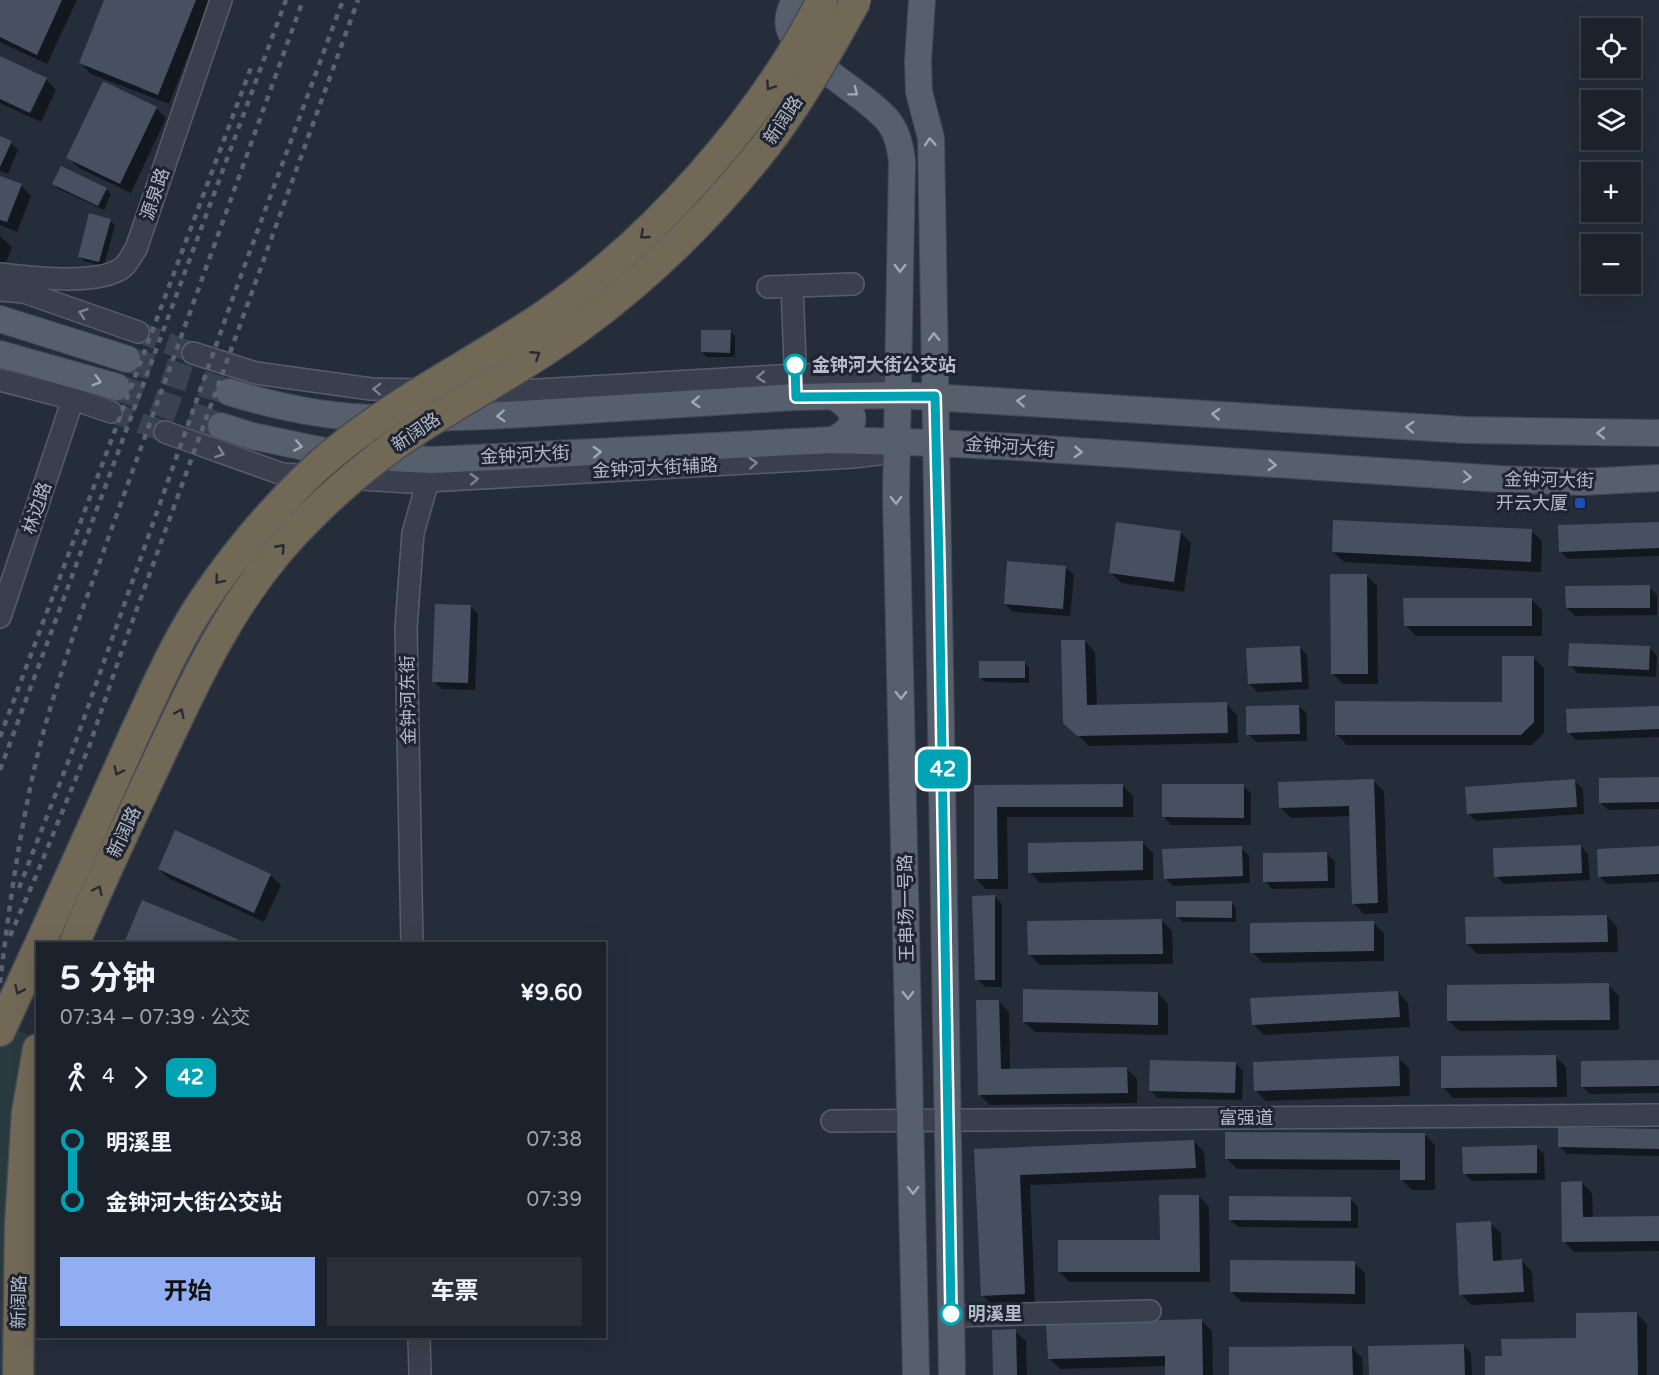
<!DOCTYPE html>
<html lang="zh">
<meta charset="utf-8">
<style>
body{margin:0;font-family:"Varela Round","Noto Sans SC",sans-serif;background:#292f38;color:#f1f3f6;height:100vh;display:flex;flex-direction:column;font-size:22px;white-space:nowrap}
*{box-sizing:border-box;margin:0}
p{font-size:20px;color:#a0a4a9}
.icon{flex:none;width:33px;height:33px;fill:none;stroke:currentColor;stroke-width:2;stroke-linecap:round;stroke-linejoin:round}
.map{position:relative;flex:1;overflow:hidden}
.sheet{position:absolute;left:36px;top:942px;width:570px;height:396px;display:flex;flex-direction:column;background:#1c222c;border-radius:0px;box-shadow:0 6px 24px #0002,0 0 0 2px #3a3f48}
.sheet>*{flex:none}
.badge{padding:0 12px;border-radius:9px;font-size:21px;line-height:39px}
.tools{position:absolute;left:1581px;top:18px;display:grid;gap:12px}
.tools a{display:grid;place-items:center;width:60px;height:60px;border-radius:0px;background:#1c222c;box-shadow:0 6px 24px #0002,0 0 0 2px #3a3f48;font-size:30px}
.map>.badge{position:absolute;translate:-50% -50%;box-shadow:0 0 0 3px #fff}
.legs{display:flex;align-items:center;gap:9px;height:66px;padding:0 24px;font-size:20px}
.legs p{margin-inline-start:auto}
.headline{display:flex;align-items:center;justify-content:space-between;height:102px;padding:0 24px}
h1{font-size:33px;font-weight:700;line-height:45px}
.button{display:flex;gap:12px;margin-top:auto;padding:12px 24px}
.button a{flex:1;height:69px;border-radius:0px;background:#90aef1;color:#111;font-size:24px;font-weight:700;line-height:69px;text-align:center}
.button a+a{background:#292f38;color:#f1f3f6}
ul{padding:0 24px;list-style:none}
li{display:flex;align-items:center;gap:21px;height:60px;font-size:22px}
li i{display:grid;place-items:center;width:9px;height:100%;margin:0 8px;background:currentColor}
li i::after{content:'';width:15px;height:15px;margin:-8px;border:4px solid;border-radius:50%;background:#1c222c}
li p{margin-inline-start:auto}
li:first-child i{background:linear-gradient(#0000 50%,currentColor 0)}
li:last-child i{background:linear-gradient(currentColor 50%,#0000 0)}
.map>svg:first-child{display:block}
.green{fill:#283a3d}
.shadow{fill:#0007}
.building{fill:#465060}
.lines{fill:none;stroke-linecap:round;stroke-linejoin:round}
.minor-tunnel{stroke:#3a4250;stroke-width:21;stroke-dasharray:21 10;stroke-linecap:butt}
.major-tunnel{stroke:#3a4250;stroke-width:26;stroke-dasharray:26 13;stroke-linecap:butt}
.minor-casing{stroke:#575d6a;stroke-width:24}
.major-casing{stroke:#424855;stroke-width:28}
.highway-casing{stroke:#444a57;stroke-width:33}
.minor{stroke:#393f4c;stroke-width:21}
.major{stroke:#575e6c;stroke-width:26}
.highway{stroke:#716956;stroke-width:30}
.rail{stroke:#5b6372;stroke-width:4.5;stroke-dasharray:6 6;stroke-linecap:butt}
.highway-bridge-casing{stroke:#444a57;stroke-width:33;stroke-linecap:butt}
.highway-bridge{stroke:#716956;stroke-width:30}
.oneway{stroke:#262b35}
.oneway2{stroke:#a1a8b5}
.oneway3{stroke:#7d8390}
.line-1-casing{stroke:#fff;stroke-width:14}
.line-1{stroke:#00a3b4;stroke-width:9}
.stop-1-dot{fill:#fff;stroke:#00a3b4;stroke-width:3}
.transit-dot{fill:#1a4fb4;stroke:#1e2431;stroke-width:2}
.labels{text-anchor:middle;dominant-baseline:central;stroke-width:6;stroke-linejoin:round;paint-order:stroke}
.street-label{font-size:18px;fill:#b4bac7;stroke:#1e2431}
.stop-label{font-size:18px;font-weight:bold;fill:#b4bac7;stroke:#1e2431;text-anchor:start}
.poi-label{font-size:18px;fill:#b4bac7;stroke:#1e2431;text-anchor:end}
</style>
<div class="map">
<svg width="1659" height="1375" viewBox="0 0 1659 1375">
<rect width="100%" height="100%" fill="#252d3b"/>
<path class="green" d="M0,1024L27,1034L35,1233L36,1375H0Z"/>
<g class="shadow">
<path d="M0,0H77L47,64L0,42Z"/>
<path d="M106,0H210L169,104L91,74L81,63Z"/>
<path d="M0,57L46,79L56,90L41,122L0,103Z"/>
<path d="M156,108L166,118L131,193L79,168L68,157Z"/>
<path d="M0,138L11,143L18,150L8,174L0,171Z"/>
<path d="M0,177L21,185L31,196L17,232L0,225Z"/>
<path d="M54,184L106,189L111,194L104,210L59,189Z"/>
<path d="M110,221L115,225L104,266L84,261L79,256Z"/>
<path d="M0,236L12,247L0,278Z"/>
<path d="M730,331L735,336V357H707L702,352Z"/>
<path d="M1659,523V556L1568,559L1560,551Z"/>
<path d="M1531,531L1542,541L1541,572L1344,562L1333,552Z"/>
<path d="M1181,533L1191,543L1184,592L1121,583L1110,572Z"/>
<path d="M1066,568L1074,575L1070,616L1013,612L1005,604Z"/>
<path d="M1366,575L1377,586L1378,684H1343L1333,674Z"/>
<path d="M1649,587L1657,595V615L1575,616L1567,608Z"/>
<path d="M1531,599L1542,610V636H1416L1405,625Z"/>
<path d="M470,606L478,614L475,690L442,689L434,681Z"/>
<path d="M1085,641L1095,652L1097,706L1226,704L1237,715L1238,743L1089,746L1073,730Z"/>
<path d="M1300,648L1307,655L1309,689L1257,692L1250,684Z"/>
<path d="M1650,648L1657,656L1656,677L1577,673L1570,665Z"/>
<path d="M1533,657L1544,668V733L1532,745H1347L1336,734L1503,703Z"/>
<path d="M1024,662L1029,667V683L985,682L980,677Z"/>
<path d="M1299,706L1307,714V741L1256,742L1248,734Z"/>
<path d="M1659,707V737L1576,740L1568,732Z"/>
<path d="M1659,779V809L1608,810L1600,802Z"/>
<path d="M1373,781L1384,791L1388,913L1364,914L1353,903L1351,816L1291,818L1280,807Z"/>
<path d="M1575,781L1583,789L1584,814L1476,821L1468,813Z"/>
<path d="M975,786H1123L1133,796V817H1007L1008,889H986L976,879Z"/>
<path d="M1243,786L1251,793V825H1171L1164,817Z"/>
<path d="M1142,842L1153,853V880L1040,883L1030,872Z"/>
<path d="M1581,846L1588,854L1590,880L1504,884L1496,876Z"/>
<path d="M1241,848L1249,856L1250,883L1173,886L1165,878Z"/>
<path d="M1659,848V882L1607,884L1599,876Z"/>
<path d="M1327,854L1335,861V888L1272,889L1265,881Z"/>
<path d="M159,869L270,875L281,885L264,922L170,879Z"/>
<path d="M994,896L1002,904V987H985L977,979Z"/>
<path d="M1232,903L1236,908V922H1183L1178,917Z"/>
<path d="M1607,916L1617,927L1618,952L1478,954L1467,944Z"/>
<path d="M1162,921L1172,931L1173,964L1040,965L1029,954Z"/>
<path d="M1373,923L1384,933V961L1263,963L1252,952Z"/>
<path d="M1608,985L1619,996V1030L1459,1031L1449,1021Z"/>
<path d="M1398,992L1408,1003L1410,1027L1264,1035L1253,1024Z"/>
<path d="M1158,993L1168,1004V1035L1035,1032L1024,1022Z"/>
<path d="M999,1001L1009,1012L1010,1071L1126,1068L1137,1079V1103L990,1105L980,1095Z"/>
<path d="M1556,1057L1566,1067L1567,1097L1453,1098L1443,1087Z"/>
<path d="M1398,1058L1409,1068L1410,1096L1266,1101L1256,1091Z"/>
<path d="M1659,1061V1093L1590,1094L1582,1086Z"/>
<path d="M1236,1064L1243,1071L1242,1100L1158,1098L1151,1091Z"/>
<path d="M1659,1130V1156L1567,1154L1559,1146Z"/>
<path d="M1425,1135L1435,1145V1190H1412L1401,1179V1170L1237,1169L1226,1158Z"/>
<path d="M1194,1141L1204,1152L1206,1178L1030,1185L1035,1304L993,1306L982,1295L976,1150Z"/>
<path d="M1536,1147L1544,1154L1545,1180L1472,1181L1464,1173Z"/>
<path d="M1582,1183L1592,1193L1593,1218H1659V1251L1574,1252L1564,1241Z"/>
<path d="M1199,1196L1209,1207L1210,1282H1070L1059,1272L1161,1242Z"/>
<path d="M1350,1199L1358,1207V1228L1238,1227L1230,1220Z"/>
<path d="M1490,1223L1501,1233L1502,1262L1522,1261L1532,1272L1534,1302L1471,1305L1461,1294Z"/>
<path d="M1354,1263L1365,1273V1304L1242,1302L1231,1292Z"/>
<path d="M1636,1313L1647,1324V1375H1487L1503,1358L1578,1339Z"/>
<path d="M1201,1320L1212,1331L1213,1375H1167L1166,1366L1060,1369L1049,1358Z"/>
<path d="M1015,1331L1026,1341L1027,1375H995Z"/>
<path d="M1464,1346L1471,1353L1472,1375H1370Z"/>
<path d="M1352,1347L1362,1358L1363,1375H1231Z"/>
</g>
<g class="building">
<path d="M0,0H62L37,55L0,37Z"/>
<path d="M104,0H196L158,95L79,63Z"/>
<path d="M0,56L47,78L30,113L0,99Z"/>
<path d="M103,81L157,107L120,184L66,158Z"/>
<path d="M0,136L12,141L0,167Z"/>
<path d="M61,166L107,188L98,206L52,184Z"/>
<path d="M0,176L22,184L7,222L0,220Z"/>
<path d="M89,213L111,219L99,262L78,257Z"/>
<path d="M701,330H731L730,353L701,352Z"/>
<path d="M1333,520L1532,529L1531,562L1332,552Z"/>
<path d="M1116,522L1181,531L1174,582L1109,573Z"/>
<path d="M1659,522V548L1559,552L1558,525Z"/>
<path d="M1007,561L1066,566L1063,609L1004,604Z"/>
<path d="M1330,574H1367L1368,674H1331Z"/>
<path d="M1650,585V608H1566L1565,586Z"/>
<path d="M1403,598H1532V626H1404Z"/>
<path d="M435,604L471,605L468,683L432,682Z"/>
<path d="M1061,640H1085L1087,705L1227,702L1228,733L1077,736L1063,723Z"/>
<path d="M1569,643L1650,646L1649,670L1568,666Z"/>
<path d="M1300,646L1302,682L1248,684L1246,648Z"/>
<path d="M1502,656H1534V722L1521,735H1335V701L1502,702Z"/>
<rect x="979" y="661" width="46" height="17"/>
<path d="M1299,705L1300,734L1246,735V706Z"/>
<path d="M1659,706V729L1567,733L1566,709Z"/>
<path d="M1659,777V802L1599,803V778Z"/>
<path d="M1374,779L1378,903L1352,904L1349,806L1279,808L1278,782Z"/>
<path d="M1575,779L1577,807L1467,814L1465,787Z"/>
<path d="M1123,784V807H997L998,879H974V785Z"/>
<path d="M1162,784H1244V818L1162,817Z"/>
<path d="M175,830L271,874L254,913L158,869Z"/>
<path d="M1143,841V870L1028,873V843Z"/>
<path d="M1581,845L1582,873L1494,877L1493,848Z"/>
<path d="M1242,846L1243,876L1164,879L1162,849Z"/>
<path d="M1659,846V874L1598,877L1597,849Z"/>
<path d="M1327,852L1328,881L1263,882V853Z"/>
<path d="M995,895V980H975L972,896Z"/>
<path d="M142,900L242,941L241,944L124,943Z"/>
<path d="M1176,901H1232V918L1176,917Z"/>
<path d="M1607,915L1608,942L1466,944L1465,917Z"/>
<path d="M1162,919L1163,954L1028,955L1027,921Z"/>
<path d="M1374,921V951L1250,953V923Z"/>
<path d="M1609,983L1610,1020L1447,1021V985Z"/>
<path d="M1023,989L1158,992V1025L1023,1022Z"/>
<path d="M1398,991L1400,1017L1252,1025L1250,998Z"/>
<path d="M976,1000H999L1001,1069L1127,1067L1128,1093L978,1095Z"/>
<path d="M1556,1055L1557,1087L1441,1088V1056Z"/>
<path d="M1399,1056L1400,1086L1254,1091L1253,1062Z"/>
<path d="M1150,1060L1236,1062L1235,1093L1149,1091Z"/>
<path d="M1659,1060V1086L1581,1087V1061Z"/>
<path d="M1558,1127L1659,1129V1149L1558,1147Z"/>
<path d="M1225,1132L1425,1133V1180H1400V1160L1225,1159Z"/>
<path d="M1194,1140L1196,1168L1020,1175L1025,1294L981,1296L974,1149Z"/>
<path d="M1537,1145V1173L1463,1174L1462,1147Z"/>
<path d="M1582,1181L1583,1217L1659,1216V1241L1562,1242L1561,1182Z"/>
<path d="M1159,1195H1199L1200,1272H1058V1240H1160Z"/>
<path d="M1229,1196L1351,1197V1221L1229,1220Z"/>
<path d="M1491,1221L1493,1261L1522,1259L1524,1292L1459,1295L1456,1223Z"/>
<path d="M1230,1260L1355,1261V1294L1230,1292Z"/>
<path d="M1637,1312L1638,1375H1485V1356H1502L1501,1339L1576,1338V1313Z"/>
<path d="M1202,1319L1203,1375H1165V1356L1048,1359L1046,1323Z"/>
<path d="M1016,1329L1017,1375H993L992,1330Z"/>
<path d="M1464,1344L1465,1375H1369L1368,1346Z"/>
<path d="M1352,1346L1353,1375H1229V1347Z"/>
</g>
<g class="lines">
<g class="minor-tunnel">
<path d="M138,332L193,353"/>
<path d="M111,412L165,432"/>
</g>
<g class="major-tunnel">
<path d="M127,359L229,392"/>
<path d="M117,387L221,426"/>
</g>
<defs>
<g id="minor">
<path d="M0,274C30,277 97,286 122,268C128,264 132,254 136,249L221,0"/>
<path d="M792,286L796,388"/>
<path d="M768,287L853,284"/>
<path d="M0,290L24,292L138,332"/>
<path d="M193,353L256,373L371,389L423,390"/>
<path d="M0,380L73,399L111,412"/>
<path d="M481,391H522L795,375L850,374L878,381L898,395"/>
<path d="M165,432L282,474L410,482L853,457L878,454L897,441"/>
<path d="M0,617L73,399"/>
<path d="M412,944L406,628L413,533L431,470"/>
<path d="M832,1121L1659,1115"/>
<path d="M951,1316L1150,1311"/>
<path d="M419,1336L420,1375"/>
</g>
<g id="major">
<path d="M795,0C791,8 787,17 789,27C797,60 867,94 889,122C898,134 900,147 902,161L896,495L916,1375"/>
<path d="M922,0L918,61L919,92L931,138L952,1375"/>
<path d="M0,319L127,359"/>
<path d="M0,354L117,387"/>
<path d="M229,392C281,408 334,419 389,418"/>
<path d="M833,396C857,410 861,426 833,440"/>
<path d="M431,418L490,416L796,397L898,395L1466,430L1659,433"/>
<path d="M221,426L252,436L348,456L433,460L833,440L936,443L1016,447L1500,479L1582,482L1659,478"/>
</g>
<g id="highway">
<path d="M0,1031L38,948"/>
<path d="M18,1375L20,1225L27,1112L38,1049"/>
</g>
</defs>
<use href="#minor" class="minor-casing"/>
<use href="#major" class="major-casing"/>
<use href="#highway" class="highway-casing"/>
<use href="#minor" class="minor"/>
<use href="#major" class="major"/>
<use href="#highway" class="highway"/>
<g class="rail">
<path d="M0,737L252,65"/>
<path d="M0,770L286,0"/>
<path d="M19,888L72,752L236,289L343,0"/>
<path d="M10,936L36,876L90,744L122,650L358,0"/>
<path d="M0,983C9,907 20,828 38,753C48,712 62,671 75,630L303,0"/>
</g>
<defs>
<g id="highway-bridge">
<path d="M40,944C72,873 104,802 136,731C157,686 177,639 206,597C237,551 275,507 316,468C383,407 466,368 541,318C651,243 762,120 822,0"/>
<path d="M74,944C99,884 127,825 155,766C200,671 237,586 315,512C343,484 385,450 418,429C471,395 527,365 578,328C647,278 710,216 763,149C799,103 828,51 856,0"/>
</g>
</defs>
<use href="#highway-bridge" class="highway-bridge-casing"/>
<use href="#highway-bridge" class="highway-bridge"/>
</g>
<defs><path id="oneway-chevron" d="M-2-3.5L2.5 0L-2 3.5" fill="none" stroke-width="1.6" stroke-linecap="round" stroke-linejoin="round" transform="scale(1.5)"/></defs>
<g class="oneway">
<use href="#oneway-chevron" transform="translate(770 86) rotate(123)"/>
<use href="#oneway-chevron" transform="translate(644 235) rotate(139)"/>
<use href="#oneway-chevron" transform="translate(536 355) rotate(-33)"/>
<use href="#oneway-chevron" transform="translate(281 548) rotate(-48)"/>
<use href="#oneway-chevron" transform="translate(219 580) rotate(128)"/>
<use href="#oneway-chevron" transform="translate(180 713) rotate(-65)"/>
<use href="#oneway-chevron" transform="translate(118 771) rotate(115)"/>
<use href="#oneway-chevron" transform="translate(98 890) rotate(-65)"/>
<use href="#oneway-chevron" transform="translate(19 990) rotate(114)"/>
</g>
<g class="oneway2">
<use href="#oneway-chevron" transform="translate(854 92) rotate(37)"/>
<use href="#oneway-chevron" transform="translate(930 142) rotate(-94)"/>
<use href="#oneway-chevron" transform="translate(900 268) rotate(91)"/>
<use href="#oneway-chevron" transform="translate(934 337) rotate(-91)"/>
<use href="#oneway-chevron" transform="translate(97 381) rotate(16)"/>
<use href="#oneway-chevron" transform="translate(1021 401) rotate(-176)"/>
<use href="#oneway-chevron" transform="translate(696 402) rotate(177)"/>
<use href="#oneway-chevron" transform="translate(1216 414) rotate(-176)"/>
<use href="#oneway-chevron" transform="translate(501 416) rotate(176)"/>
<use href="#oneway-chevron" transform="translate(1410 427) rotate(-177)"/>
<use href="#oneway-chevron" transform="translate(1601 433) rotate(-180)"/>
<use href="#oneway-chevron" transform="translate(298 446) rotate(11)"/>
<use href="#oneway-chevron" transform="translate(597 452) rotate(-3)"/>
<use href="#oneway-chevron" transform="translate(1078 452) rotate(4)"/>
<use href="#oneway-chevron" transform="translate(1272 465) rotate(4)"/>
<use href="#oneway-chevron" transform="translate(1467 477) rotate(3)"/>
<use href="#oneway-chevron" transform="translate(896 500) rotate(89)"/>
<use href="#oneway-chevron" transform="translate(901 695) rotate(89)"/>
<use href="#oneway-chevron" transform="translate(908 995) rotate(89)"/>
<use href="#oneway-chevron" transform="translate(913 1190) rotate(89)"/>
</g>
<g class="oneway3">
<use href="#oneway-chevron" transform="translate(83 313) rotate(-161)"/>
<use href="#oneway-chevron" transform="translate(761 377) rotate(177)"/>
<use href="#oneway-chevron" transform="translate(377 389) rotate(-178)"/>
<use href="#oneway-chevron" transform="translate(220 453) rotate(20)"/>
<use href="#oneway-chevron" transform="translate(753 463) rotate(-3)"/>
<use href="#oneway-chevron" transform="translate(474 479) rotate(-3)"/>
</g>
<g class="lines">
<defs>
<path id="line-1" d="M795,365L796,397L935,396L939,564L951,1314"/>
</defs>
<use href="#line-1" class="line-1-casing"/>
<use href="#line-1" class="line-1"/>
</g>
<g class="stop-1-dot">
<circle cx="795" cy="365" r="10"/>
<circle cx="951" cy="1314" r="10"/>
</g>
<rect class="transit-dot" x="1574" y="497" width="12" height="12" rx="3"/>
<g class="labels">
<g class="street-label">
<text transform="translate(783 120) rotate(-56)">新阔路</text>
<text transform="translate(155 194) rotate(-71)">源泉路</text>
<text transform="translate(416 432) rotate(-34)">新阔路</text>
<text transform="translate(1010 447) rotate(4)">金钟河大街</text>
<text transform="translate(525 455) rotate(-3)">金钟河大街</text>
<text transform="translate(655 468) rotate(-3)">金钟河大街辅路</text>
<text transform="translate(1549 480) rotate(1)">金钟河大街</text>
<text transform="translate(37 508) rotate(-71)">林边路</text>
<text transform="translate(408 700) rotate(-91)">金钟河东街</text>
<text transform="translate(124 832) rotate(-65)">新阔路</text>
<text transform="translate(906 908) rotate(-91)">王串场一号路</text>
<text x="1246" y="1118">富强道</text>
<text transform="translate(19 1302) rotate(-89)">新阔路</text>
</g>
<g class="stop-label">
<text x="812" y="365">金钟河大街公交站</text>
<text x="968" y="1314">明溪里</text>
</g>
<g class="poi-label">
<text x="1568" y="503">开云大厦</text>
</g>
</g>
</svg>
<div class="tools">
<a><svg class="icon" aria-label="locate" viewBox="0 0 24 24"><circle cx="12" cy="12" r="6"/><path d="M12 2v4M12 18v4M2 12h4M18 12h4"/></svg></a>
<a><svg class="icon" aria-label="layers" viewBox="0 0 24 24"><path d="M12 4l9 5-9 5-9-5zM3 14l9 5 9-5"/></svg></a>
<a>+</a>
<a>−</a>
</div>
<b class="badge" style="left:943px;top:769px;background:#00a3b4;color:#fff">42</b>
<section class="sheet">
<div class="headline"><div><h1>5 分钟</h1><p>07:34 – 07:39 · 公交</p></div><b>¥9.60</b></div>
<div class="legs"><svg class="icon" aria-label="walk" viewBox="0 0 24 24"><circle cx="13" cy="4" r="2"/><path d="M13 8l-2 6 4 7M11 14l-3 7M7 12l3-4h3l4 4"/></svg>4<svg class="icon" aria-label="forward" viewBox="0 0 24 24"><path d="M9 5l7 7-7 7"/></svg><b class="badge" style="background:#00a3b4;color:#fff">42</b></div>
<ul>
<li><i style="color:#00a3b4"></i><b>明溪里</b><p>07:38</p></li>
<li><i style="color:#00a3b4"></i><b>金钟河大街公交站</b><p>07:39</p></li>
</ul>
<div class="button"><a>开始</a><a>车票</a></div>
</section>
</div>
